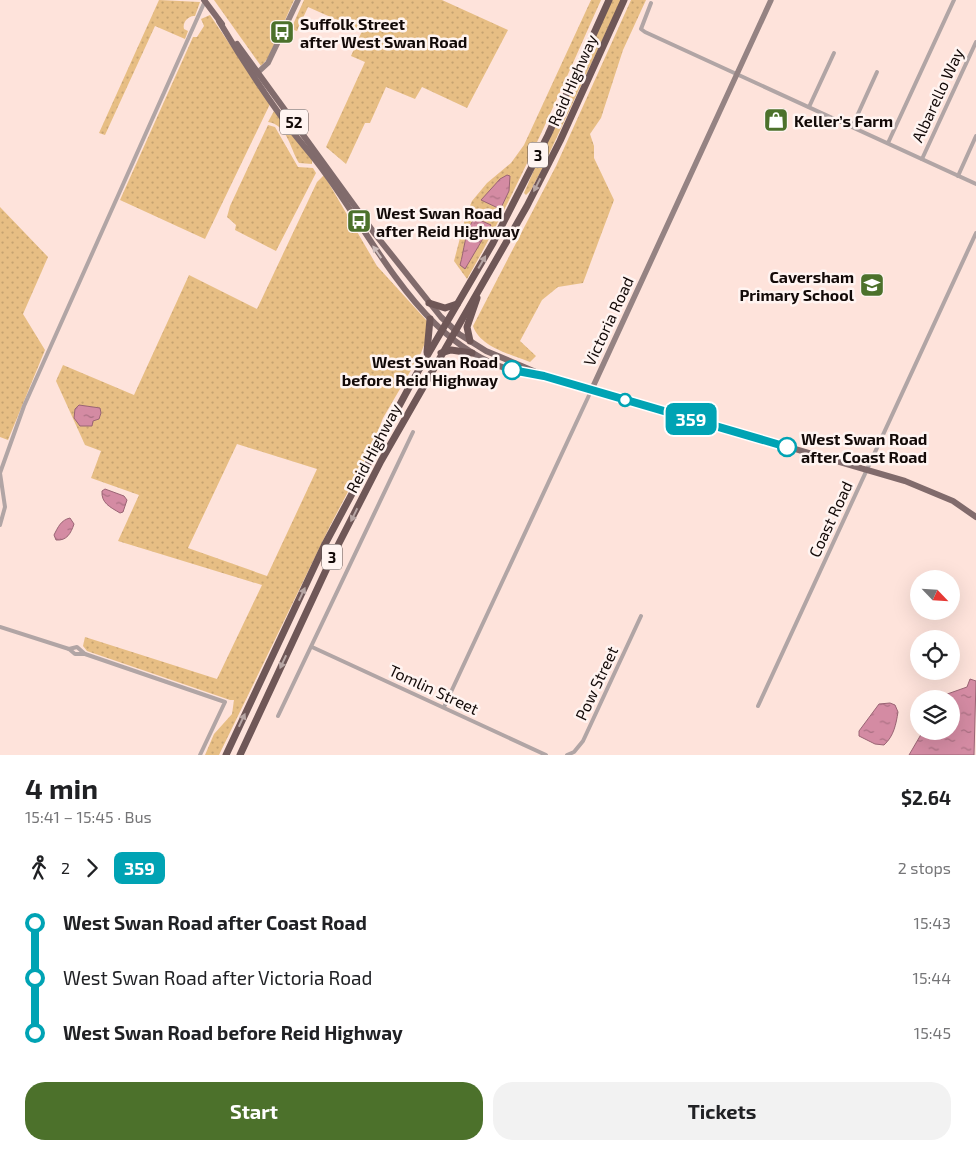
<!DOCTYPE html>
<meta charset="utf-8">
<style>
body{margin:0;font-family:"Exo 2",sans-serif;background:#f2f2f2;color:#202124;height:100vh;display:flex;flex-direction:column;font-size:19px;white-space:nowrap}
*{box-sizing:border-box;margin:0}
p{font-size:16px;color:#757577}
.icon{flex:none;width:28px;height:28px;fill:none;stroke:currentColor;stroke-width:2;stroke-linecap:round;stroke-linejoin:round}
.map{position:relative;height:755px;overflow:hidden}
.side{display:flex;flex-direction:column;background:#fff;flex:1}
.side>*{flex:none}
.badge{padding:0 10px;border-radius:8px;font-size:18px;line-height:32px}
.needle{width:32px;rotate:115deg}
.fabs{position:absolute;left:910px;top:570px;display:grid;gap:10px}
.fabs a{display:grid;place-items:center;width:50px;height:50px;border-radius:50%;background:#fff;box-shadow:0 5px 20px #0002;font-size:25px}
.map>.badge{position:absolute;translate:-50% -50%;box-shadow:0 0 0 2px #fff}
.legs{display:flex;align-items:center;gap:8px;height:55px;padding:0 25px;font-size:16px}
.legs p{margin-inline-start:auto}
.headline{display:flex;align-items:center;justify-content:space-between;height:85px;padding:0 25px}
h1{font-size:28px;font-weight:700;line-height:38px}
.action{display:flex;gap:10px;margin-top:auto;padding:10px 25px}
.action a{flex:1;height:58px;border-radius:20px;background:#4c712b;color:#fff;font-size:20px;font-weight:700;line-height:58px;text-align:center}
.action a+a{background:#f2f2f2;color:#202124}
ul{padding:0 25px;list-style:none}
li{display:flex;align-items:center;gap:18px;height:55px;font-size:19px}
li i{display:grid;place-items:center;width:8px;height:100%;margin:0 6px;background:currentColor}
li i::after{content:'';width:12px;height:12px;margin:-6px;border:4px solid;border-radius:50%;background:#fff}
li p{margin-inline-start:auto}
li:first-child i{background:linear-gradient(#0000 50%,currentColor 0)}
li:last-child i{background:linear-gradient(currentColor 50%,#0000 0)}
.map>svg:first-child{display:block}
.grass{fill:url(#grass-dots);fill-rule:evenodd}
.water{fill:url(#water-ripples);stroke:#9a6474}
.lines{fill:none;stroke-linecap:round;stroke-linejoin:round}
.street{stroke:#b1a5a5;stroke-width:4}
.secondary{stroke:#958383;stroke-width:5.5}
.primary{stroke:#816b6c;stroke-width:6}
.highway{stroke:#6f5757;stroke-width:7}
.oneway{fill:#b7a6a4}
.oneway2{fill:#cdbdbc}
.line-1-casing{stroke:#fff;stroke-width:11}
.line-1{stroke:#00a3b4;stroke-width:8}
.stop-1-dot{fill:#fff;stroke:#00a3b4;stroke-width:2.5}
.labels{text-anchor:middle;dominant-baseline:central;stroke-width:5;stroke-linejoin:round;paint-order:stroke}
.shield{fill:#fff4f1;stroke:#5a504e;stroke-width:1}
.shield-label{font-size:15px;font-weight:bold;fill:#130a08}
.poi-label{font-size:16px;font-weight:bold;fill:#130a08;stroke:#fff4f1;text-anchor:start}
.street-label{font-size:16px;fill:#130a08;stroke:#fff4f1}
.stop-label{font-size:16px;font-weight:bold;fill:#130a08;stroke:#fff4f1;text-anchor:end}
</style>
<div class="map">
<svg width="976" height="755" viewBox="0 0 976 755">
<defs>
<pattern id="grass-dots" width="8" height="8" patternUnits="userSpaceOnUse" patternTransform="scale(1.25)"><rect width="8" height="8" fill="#e7be84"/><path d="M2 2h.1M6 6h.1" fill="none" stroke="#c5a270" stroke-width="1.8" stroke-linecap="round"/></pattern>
<pattern id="water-ripples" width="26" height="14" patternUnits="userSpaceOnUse" patternTransform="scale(1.25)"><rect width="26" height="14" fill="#d48ba3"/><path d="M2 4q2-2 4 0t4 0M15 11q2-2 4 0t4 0" fill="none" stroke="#ab7083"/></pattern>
</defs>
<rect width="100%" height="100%" fill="#fee3db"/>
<g class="grass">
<path d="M159,0L200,2L195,16C189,15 182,22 184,29L188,31L185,39L155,26L105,135L99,133Z"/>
<path d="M214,0H294L268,58L261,66Z"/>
<path d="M304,0H442L508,30L467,108L422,87L415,99L386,87L370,123H365L346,164L326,147L365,62L351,56L362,31L308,7L297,31L291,29Z"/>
<path d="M591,0H601C559,94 518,190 467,279L454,261L466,215L472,201L487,183L511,163L524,145Z"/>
<path d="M612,0H621L541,171L531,190L526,195L524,193L534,170Z"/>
<path d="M631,0H646L623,50L601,118L590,134L594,146V158L614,200L583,283L558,287L542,300L520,341L536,356L530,362C510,354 480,347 473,326L556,166Z"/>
<path d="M210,15L270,104L205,239L120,200L193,37H197L204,26L201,19Z"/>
<path d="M274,111L312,160V164L299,163C290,149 288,125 268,122Z"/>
<path d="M268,125L275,127L298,167L313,168L316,173L276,251L235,230L236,225L227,217L230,206Z"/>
<path d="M324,175L377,266L427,321L426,340L421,353L383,418L373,444L330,526L219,755H205L214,734L232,714L234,700H230L87,651L83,646L85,637L217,679L262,585L118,541L139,495L91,478L101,451L85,445L56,381L63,365L134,395L189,275L257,309L317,182ZM237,444L317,469L267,576L188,548Z"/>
<path d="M0,207L48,257L23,314L45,350L8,440L0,437Z"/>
</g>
<g class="water">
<path d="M507,175L510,176L509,191L499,212L498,208L481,200L500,179Z"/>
<path d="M475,218L491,225L465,269L460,265C464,252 465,229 475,218Z"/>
<path d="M79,405L100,408L101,413L99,419L93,421L92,426H80L74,418L75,409Z"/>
<path d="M105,489L124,496L127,500L123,512L120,513C110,507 101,503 102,491Z"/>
<path d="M70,518L74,524C71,533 67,541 56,540L54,535C58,527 61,520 70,518Z"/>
<path d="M970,679L976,681L974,755H909L923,731H951V699L936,698L967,687Z"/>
<path d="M890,703L895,705L898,712C896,724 894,736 884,745L875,744L859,736V731L879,704Z"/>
</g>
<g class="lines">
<g class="street">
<path d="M651,3L641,29L645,32L976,184"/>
<path d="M809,107L834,53"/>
<path d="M852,127L877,72"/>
<path d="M888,143L954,0"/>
<path d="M922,159L976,42"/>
<path d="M958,176L976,136"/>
<path d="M0,525L5,507L0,473L24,406L205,1"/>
<path d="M0,627L69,649L75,654H85L225,702L200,755"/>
<path d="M312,647L546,755"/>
<path d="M69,649L77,647L85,654"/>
<path d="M758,706L976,233"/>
<path d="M444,707L591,391"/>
<path d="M278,716L413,432"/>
<path d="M567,755L574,752L583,741L641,616"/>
</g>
<g class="secondary">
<path d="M255,75L268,63L298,0"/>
<path d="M591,391L771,0"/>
</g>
<g class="primary">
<path d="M204,0L222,24"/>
<path d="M219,21C239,55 260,87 283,119C296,138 312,154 325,173C383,252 432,368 544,376L905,481L953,501L976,517"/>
<path d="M237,44L375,234L441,317L459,334L486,351L543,375"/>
</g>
<g class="highway">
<path d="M429,303L445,308L457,304"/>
<path d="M470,341L467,327L477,298"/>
<path d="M427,352L430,319"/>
<path d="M441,353L451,350L472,353"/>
<path d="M226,755L324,546L413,380L493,243L548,135L609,0"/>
<path d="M240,755L334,553L381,461L527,206L560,141L624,0"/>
</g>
</g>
<defs><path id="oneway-solid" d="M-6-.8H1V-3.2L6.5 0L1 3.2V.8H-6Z" transform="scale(1.25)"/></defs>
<g class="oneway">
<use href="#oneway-solid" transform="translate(537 185) rotate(117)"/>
<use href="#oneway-solid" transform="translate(482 262) rotate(-60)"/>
<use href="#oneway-solid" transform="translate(354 515) rotate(116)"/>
<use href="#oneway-solid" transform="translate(302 594) rotate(-65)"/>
<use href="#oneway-solid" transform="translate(283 662) rotate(115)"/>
<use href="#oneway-solid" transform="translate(242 720) rotate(-65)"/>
</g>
<use class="oneway2" href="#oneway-solid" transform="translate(377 252) rotate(-125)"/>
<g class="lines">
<defs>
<path id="line-1" d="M512,370L544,376L787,447"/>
</defs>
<use href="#line-1" class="line-1-casing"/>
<use href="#line-1" class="line-1"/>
</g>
<defs>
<symbol id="bus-square" viewBox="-11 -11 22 22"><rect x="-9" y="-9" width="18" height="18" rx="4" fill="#4c712b" stroke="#fff4f1"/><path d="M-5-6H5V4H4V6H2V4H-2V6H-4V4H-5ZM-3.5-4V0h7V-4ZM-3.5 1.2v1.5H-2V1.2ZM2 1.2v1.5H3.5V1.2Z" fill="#fff"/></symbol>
<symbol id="shop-square" viewBox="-11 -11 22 22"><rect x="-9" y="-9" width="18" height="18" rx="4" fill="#4c712b" stroke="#fff4f1"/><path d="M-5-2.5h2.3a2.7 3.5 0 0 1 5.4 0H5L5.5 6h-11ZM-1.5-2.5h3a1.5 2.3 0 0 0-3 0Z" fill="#fff"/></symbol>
<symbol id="school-square" viewBox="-11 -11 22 22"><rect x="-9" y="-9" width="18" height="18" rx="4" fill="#4c712b" stroke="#fff4f1"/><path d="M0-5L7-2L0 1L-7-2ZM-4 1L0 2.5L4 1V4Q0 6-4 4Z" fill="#fff"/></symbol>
</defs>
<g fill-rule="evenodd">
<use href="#bus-square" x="268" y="18" width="28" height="28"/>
<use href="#shop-square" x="762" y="106" width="28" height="28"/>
<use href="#bus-square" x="345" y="207" width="28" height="28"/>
<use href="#school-square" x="858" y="271" width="28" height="28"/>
</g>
<g class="stop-1-dot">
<circle cx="512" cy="370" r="9"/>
<circle cx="625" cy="400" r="6"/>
<circle cx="787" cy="447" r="9"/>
</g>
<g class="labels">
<g class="shield">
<rect x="280" y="109.5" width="28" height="25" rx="4"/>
<rect x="528" y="142.5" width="20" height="25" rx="4"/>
<rect x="322" y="544.5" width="20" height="25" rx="4"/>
</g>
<g class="shield-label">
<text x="294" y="122">52</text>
<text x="538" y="155">3</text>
<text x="332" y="557">3</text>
</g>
<g class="poi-label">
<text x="300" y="23">Suffolk Street<tspan x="300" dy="18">after West Swan Road</tspan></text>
<text x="794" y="120">Keller’s Farm</text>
<text x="376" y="212">West Swan Road<tspan x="376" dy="18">after Reid Highway</tspan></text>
<text x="854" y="276" text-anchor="end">Caversham<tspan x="854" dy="18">Primary School</tspan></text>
</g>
<g class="street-label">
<text transform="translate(572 80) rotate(-66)">Reid Highway</text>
<text transform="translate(937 95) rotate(-65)">Albarello Way</text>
<text transform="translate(608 321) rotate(-65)">Victoria Road</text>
<text transform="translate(373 448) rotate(-62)">Reid Highway</text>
<text transform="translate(830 519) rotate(-65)">Coast Road</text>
<text transform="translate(596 683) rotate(-65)">Pow Street</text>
<text transform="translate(434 689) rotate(25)">Tomlin Street</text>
</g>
<g class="stop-label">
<text x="498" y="361">West Swan Road<tspan x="498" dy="18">before Reid Highway</tspan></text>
<text x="801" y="438" text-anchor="start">West Swan Road<tspan x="801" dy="18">after Coast Road</tspan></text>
</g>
</g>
</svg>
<div class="fabs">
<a><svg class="needle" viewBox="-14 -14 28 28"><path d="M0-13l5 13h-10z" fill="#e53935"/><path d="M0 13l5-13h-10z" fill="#757577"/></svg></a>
<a><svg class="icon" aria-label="locate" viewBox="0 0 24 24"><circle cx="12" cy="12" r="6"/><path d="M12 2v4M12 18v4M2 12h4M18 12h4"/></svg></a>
<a><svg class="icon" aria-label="layers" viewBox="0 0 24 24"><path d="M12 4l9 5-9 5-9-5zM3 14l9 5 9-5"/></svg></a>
</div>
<b class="badge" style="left:691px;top:419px;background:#00a3b4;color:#fff">359</b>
</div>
<section class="side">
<div class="headline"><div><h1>4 min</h1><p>15:41 – 15:45 · Bus</p></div><b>$2.64</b></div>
<div class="legs"><svg class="icon" aria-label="walk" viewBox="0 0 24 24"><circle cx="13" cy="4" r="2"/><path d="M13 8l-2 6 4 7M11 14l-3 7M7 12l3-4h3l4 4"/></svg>2<svg class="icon" aria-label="forward" viewBox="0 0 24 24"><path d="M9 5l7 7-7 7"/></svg><b class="badge" style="background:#00a3b4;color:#fff">359</b><p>2 stops</p></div>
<ul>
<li><i style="color:#00a3b4"></i><b>West Swan Road after Coast Road</b><p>15:43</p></li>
<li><i style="color:#00a3b4"></i><span>West Swan Road after Victoria Road</span><p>15:44</p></li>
<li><i style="color:#00a3b4"></i><b>West Swan Road before Reid Highway</b><p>15:45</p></li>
</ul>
<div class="action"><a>Start</a><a>Tickets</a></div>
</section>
